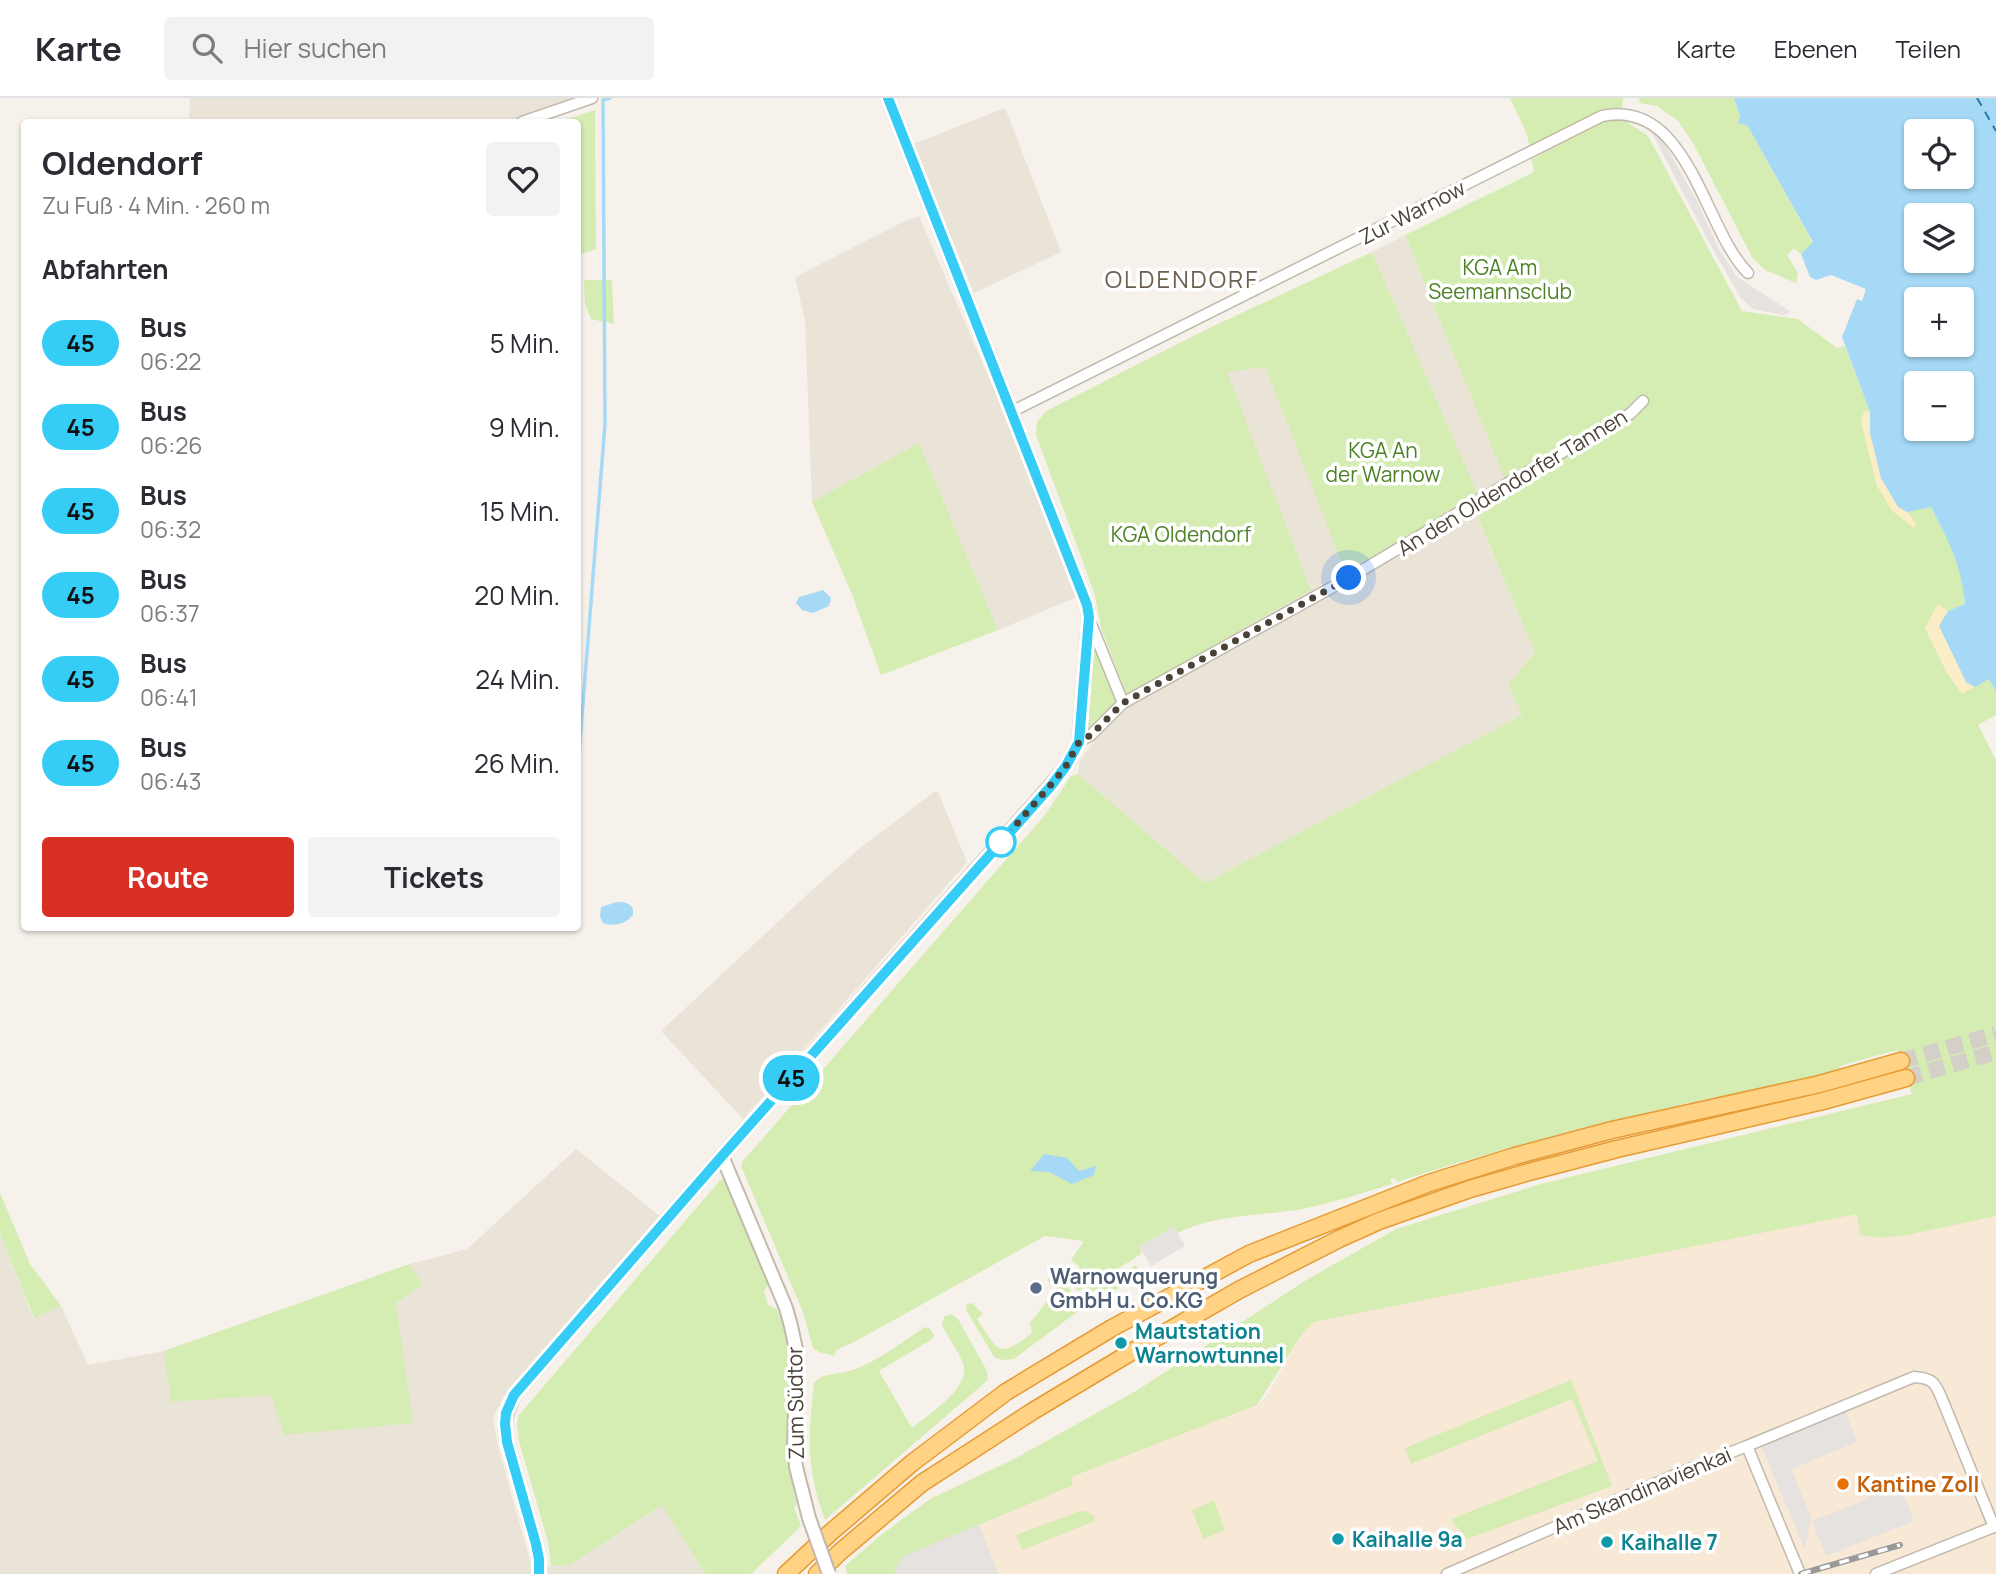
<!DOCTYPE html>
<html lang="de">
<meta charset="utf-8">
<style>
body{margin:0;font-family:Manrope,sans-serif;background:#f2f2f3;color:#2b2b33;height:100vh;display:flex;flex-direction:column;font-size:26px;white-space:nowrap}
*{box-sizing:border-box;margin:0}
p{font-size:23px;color:#7c7c81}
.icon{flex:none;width:38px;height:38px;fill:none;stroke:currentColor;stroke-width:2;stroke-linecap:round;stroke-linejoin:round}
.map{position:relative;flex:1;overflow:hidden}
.sheet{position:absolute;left:21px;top:21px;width:560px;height:812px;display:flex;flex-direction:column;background:#fff;border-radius:7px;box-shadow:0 2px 5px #0004}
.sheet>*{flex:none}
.badge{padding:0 14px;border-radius:23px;font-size:24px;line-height:46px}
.controls{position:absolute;left:1904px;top:21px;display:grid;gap:14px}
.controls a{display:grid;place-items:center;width:70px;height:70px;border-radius:7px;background:#fff;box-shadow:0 2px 5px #0004;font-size:35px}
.you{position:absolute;width:35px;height:35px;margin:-18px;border:5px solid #fff;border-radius:50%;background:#1a73e8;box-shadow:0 0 0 10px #1a73e833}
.map>.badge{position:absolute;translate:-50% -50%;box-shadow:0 0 0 4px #fff}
h2{padding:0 21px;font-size:26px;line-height:63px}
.round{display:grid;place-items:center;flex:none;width:74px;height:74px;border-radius:7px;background:#f2f2f3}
.head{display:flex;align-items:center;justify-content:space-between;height:119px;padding:0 21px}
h1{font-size:33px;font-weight:700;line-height:52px}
.action{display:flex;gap:14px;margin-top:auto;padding:14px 21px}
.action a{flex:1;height:80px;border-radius:7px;background:#d93025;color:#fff;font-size:28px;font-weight:700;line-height:80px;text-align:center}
.action a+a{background:#f2f2f3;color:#2b2b33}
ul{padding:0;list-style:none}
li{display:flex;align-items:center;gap:21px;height:84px;padding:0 21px}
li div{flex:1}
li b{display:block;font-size:26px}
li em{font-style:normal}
li .badge{min-width:77px;font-weight:700;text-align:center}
header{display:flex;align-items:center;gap:42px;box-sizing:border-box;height:98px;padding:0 35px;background:#fff;border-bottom:2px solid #e1e1e2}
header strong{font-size:33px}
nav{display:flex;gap:38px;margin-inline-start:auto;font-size:24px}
.search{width:490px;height:63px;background:#f2f2f3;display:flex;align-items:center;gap:18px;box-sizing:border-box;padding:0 24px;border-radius:7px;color:#7c7c81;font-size:26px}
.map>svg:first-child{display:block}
.residential{fill:#eae4d8}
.commercial{fill:#f8e8d6}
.green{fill:#d5ecb2}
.sand{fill:#fbedc6}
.parking{fill:#e5e2df}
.water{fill:#a5d9f5;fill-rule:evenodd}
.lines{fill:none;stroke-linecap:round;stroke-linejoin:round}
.stream{stroke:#a5d9f5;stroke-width:3.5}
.ferry{stroke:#277cae;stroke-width:2;stroke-dasharray:9 7;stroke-linecap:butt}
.trunk-tunnel{stroke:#d4cfc7;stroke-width:16;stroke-dasharray:16 8;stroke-linecap:butt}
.minor-casing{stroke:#c2b9ac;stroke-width:13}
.tertiary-casing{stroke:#c2b9ac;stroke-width:16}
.trunk-casing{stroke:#e79b34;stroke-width:19}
.minor{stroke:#fff;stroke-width:10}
.tertiary{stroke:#fff;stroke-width:12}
.trunk{stroke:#ffd284;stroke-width:16}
.rail-casing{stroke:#999;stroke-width:6}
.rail{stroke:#fff;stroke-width:3.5;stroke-dasharray:10;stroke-linecap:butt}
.tertiary-bridge-casing{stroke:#c2b9ac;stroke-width:16;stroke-linecap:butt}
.tertiary-bridge{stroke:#fff;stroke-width:12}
.line-casing{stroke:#fff;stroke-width:16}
.line{stroke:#35ccf6;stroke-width:10}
.walk{stroke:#4b4238;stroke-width:7;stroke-dasharray:0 12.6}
.stop-dot{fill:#fff;stroke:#35ccf6;stroke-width:3.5}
.service-dot{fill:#5c6f8a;stroke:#fff;stroke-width:2.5}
.culture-dot{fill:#0f9aa8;stroke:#fff;stroke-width:2.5}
.food-dot{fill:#e8710a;stroke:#fff;stroke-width:2.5}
.labels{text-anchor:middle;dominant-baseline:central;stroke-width:7;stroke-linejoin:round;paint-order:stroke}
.street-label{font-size:21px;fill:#4b4238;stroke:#fff}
.park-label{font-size:21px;fill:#4e8226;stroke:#fff}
.service-label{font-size:21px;font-weight:bold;fill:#4e5e75;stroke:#fff;text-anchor:start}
.culture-label{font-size:21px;font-weight:bold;fill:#0d838f;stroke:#fff;text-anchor:start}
.food-label{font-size:21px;font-weight:bold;fill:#c56008;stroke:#fff;text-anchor:start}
.quarter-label{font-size:24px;letter-spacing:2px;fill:#6e604e;stroke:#fff}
</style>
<header>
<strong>Karte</strong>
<div class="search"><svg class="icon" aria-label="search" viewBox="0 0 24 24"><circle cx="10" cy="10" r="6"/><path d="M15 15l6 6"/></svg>Hier suchen</div>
<nav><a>Karte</a><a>Ebenen</a><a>Teilen</a></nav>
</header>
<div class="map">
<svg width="1996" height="1476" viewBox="0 0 1996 1476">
<rect width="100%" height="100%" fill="#f6f2eb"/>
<g class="residential">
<path d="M190,0H582L512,24H189Z"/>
<path d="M1005,10L1061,154L974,195L913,46Z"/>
<path d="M919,118L1001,308L1069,477L1075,500L998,532L919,345L812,404L805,222L795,179L909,121Z"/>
<path d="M1405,137L1505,382L1478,398L1372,154Z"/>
<path d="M1265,269L1345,472L1470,403L1535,554L1508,587L1522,617L1205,785L1078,676L1080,662L1095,642L1087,632L1095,629L1127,598L1311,492L1226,273Z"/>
<path d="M935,693L939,696L967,764L743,1021L661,933L812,792L859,751Z"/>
<path d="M576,1051L660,1118L505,1296L493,1320L498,1348L532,1470L570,1467L662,1407L705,1476H0V1136L33,1220L61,1208L88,1267L164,1253L410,1166L467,1151Z"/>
</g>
<path class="commercial" d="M1857,1116L1861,1137L1881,1139L1996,1116V1476H875L1069,1378L1259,1306L1266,1299L1303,1235L1313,1222Z"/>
<g class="green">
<path d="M1510,0H1623L1621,20L1648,38L1742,213L1798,221L1837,250L1845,248L1870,314L1864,313L1877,388L1916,425L1907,414L1930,408L1949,443L1963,483L1965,506L1948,513L1938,507L1925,530L1947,575L1989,581L1996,594V617L1978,627L1996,662V1118L1907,1137L1880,1140L1860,1137L1857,1116L1313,1224L1302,1236L1257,1307L1071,1379L1073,1387L903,1459L895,1471L897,1476H847L845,1468L881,1437L930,1401L1014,1361L1136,1293L1308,1181L1396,1131L1541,1086L1912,996L1897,952L1843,967L1830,976L1723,1000L1716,999C1608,1022 1502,1050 1397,1084L1394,1080L1390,1082L1392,1086C1362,1095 1333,1105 1302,1111C1263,1118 1214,1116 1178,1135L1173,1129L1140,1148L1141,1156L1113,1174L1114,1176H1095L1075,1185L1072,1183L1080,1169L1071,1162L1084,1143L1045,1138L856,1243L836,1252L835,1258L819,1254L813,1250L803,1214L741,1068L743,1063L1045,717L1071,678L1078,676L1205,785L1522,617L1508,587L1535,554L1471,404L1345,473L1265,269L1227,274L1311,492L1127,598L1101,530L1095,497L1036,337L1037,324L1046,313L1205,232L1372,154L1478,397L1505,382L1405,137L1534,74L1527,37Z"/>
<path d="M1639,0H1734L1740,18L1738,25L1747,27L1813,145L1801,156L1794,150L1787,157L1798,175L1796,185L1765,172L1752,159L1693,45L1678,23L1657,8L1640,5Z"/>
<path d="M595,12L596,151L578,157V24H559Z"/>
<path d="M584,182H612L614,226L591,221L585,206Z"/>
<path d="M919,345L998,532L881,577L852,496L812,404Z"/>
<path d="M1094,545L1116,598L1115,607L1095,629L1087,632Z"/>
<path d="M721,1081L727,1083L769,1185L764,1193L768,1207L777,1211L786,1237L789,1269L787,1364L797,1407L794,1409L801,1428L751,1476H705L662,1407L570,1467L551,1468L548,1444L519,1343L517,1326L519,1317Z"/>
<path d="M0,1095L30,1166L61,1208L34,1220L0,1136Z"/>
<path d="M410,1166L422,1187L396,1205L413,1325L284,1337L271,1297L171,1304L164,1253Z"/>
<path d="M1136,1167L1141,1176L1114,1193L1105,1192L1098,1195L1095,1192L1086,1197L1088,1202L1084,1205L1079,1196L1087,1191L1086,1189L1077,1193L1075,1189L1096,1180L1112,1181Z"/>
<path d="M1050,1178L1067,1187L1081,1211L1014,1261L1001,1262L994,1259L966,1212L967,1206L972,1205L983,1216L977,1221C999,1254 998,1261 1032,1235L1030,1225L1057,1190L1047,1182Z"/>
<path d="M951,1216L958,1221L987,1273L988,1282L825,1422C806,1369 808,1340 814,1285C824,1274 837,1277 849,1273C875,1266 903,1243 925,1229L930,1231L934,1237L932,1241L879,1273L912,1330C928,1317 972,1289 963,1265C958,1252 948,1240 942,1227L944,1219Z"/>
<path d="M1571,1282L1612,1388L1467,1441L1451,1421L1598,1363L1572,1301L1411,1366L1405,1350Z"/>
<path d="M1214,1403L1225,1432L1203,1441L1192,1412Z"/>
<path d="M1080,1413L1088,1414L1094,1418L1095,1423L1022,1452L1016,1437Z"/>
</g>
<g class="sand">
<path d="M1864,313L1870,314V335L1898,408L1907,414L1916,425L1914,430L1892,413L1877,388L1861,324Z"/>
<path d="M1938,506L1948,513L1939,528L1966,584L1975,589L1962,596L1947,575L1925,530Z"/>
</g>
<g class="parking">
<path d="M1651,33L1661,39L1697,103L1719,151L1737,179L1791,214L1783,217L1753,211L1741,200L1712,150Z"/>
<path d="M1174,1129L1185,1148L1151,1168L1139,1148Z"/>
<path d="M1845,1312L1857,1344L1791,1371L1811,1419L1805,1452L1761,1347Z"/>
<path d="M1897,1380L1914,1423L1826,1458L1812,1423L1868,1401L1865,1393Z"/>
<path d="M979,1426L998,1476H897L895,1471L903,1459Z"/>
</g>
<g class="water">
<path d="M1734,0H1996V594L1989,581L1975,589L1966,584L1939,528L1948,513L1965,506C1962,468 1948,442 1931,409L1907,414L1898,409L1881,380L1870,335V314L1842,239L1857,201L1862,203L1866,191L1831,177L1816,182L1810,179L1801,156L1813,144L1747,27L1738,25L1740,18ZM1916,33H1962V79H1916ZM1916,117H1962V163H1916ZM1962,201V247H1916V201ZM1916,285H1962V331H1916Z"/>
<path d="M823,492L831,500L829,508L813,515L802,512L796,505L799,499Z"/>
<path d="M617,804C627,804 634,806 633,817C625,826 615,829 603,825L600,819L601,809Z"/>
<path d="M1044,1056L1067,1060L1079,1073L1096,1068L1094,1077L1072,1086L1049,1074L1030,1073Z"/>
</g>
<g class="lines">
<path class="stream" d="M578,669L605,326L603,2L610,0"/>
<path class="ferry" d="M1977,0L1996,33"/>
<g class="trunk-tunnel">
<path d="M1901,963L1996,936"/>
<path d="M1906,980L1996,954"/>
</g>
<defs>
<g id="minor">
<path d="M522,24L592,0"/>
<path d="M1011,314L1602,18C1689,0 1703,130 1748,175"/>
<path d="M1089,521L1123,605"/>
<path d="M1079,644L1091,637L1123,605L1349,480L1508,385L1630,316L1643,303"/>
<path d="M1747,1348L1914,1279C1936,1280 1936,1288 1944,1306L1994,1429"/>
<path d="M1447,1476L1684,1373L1747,1348L1800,1476"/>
<path d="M1876,1476L1996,1428"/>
</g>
<g id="tertiary">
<path d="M722,1058L786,1210L791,1228L797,1256L794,1348L796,1369L809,1420"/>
<path d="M539,1476V1461L536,1446L507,1344L505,1326L507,1315L514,1297L722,1058L1050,688L1066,668L1079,644L1089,519L1087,507L888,0"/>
</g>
<g id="trunk">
<path d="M786,1476L830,1435L912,1365L1006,1294L1112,1230L1249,1156L1429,1085L1515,1058L1612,1032L1820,986L1901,963"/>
<path d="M817,1476L840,1454L922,1385L1033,1313L1128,1256L1239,1192L1339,1141L1379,1123L1470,1091L1529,1074L1617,1051L1823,1003L1906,980"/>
</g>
</defs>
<use href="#minor" class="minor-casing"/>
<use href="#tertiary" class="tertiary-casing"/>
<use href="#trunk" class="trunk-casing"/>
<use href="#minor" class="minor"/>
<use href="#tertiary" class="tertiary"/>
<use href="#trunk" class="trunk"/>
<defs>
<path id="rail" d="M1801,1476L1900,1447"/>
</defs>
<use href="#rail" class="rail-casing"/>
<use href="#rail" class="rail"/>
<defs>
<path id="tertiary-bridge" d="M809,1420L829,1476"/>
</defs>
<use href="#tertiary-bridge" class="tertiary-bridge-casing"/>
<use href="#tertiary-bridge" class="tertiary-bridge"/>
</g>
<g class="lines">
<defs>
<path id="line" d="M539,1476V1461L536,1446L507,1344L505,1326L506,1315L514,1297L722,1058L1051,688L1066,668L1079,644L1089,519L1087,507L888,0"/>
</defs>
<use href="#line" class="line-casing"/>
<use href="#line" class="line"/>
<path class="walk" d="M1001,744L1055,682L1066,668L1079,644L1091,637L1123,605L1349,480"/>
</g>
<circle class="stop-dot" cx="1001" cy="744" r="14"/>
<circle class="service-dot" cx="1036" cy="1190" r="7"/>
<g class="culture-dot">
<circle cx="1121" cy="1245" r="7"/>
<circle cx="1338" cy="1441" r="7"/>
<circle cx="1607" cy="1444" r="7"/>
</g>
<circle class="food-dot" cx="1843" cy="1386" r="7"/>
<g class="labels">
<g class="street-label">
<text transform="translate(1412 114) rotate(-27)">Zur Warnow</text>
<text transform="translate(1512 384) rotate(-31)">An den Oldendorfer Tannen</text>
<text transform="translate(795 1305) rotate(-91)">Zum Südtor</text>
<text transform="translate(1642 1392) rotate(-23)">Am Skandinavienkai</text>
</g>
<g class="park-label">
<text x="1500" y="169">KGA Am<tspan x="1500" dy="24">Seemannsclub</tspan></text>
<text x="1383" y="352">KGA An<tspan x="1383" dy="24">der Warnow</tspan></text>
<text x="1181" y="436">KGA Oldendorf</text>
</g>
<g class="service-label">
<text x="1050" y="1178">Warnowquerung<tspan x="1050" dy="24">GmbH u. Co.KG</tspan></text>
</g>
<g class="culture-label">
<text x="1135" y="1233">Mautstation<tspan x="1135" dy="24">Warnowtunnel</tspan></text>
<text x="1352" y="1441">Kaihalle 9a</text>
<text x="1621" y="1444">Kaihalle 7</text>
</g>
<g class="food-label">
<text x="1857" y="1386">Kantine Zoll</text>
</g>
<g class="quarter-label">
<text x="1182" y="180">OLDENDORF</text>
</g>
</g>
</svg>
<div class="controls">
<a><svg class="icon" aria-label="locate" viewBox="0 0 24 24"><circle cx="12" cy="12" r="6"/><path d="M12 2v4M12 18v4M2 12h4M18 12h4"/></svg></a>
<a><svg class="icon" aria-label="layers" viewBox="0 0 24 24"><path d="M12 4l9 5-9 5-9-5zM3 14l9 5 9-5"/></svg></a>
<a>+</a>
<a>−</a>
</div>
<div class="you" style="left:1349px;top:480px"></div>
<b class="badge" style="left:791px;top:980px;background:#35ccf6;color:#111">45</b>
<section class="sheet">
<div class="head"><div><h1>Oldendorf</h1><p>Zu Fuß · 4 Min. · 260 m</p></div><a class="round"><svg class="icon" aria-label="heart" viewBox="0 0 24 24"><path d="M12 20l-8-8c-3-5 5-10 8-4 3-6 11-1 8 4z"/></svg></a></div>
<h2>Abfahrten</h2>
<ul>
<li><span class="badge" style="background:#35ccf6;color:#111">45</span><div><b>Bus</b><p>06:22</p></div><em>5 Min.</em></li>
<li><span class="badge" style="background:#35ccf6;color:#111">45</span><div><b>Bus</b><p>06:26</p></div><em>9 Min.</em></li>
<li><span class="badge" style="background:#35ccf6;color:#111">45</span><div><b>Bus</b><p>06:32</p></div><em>15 Min.</em></li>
<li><span class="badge" style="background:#35ccf6;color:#111">45</span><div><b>Bus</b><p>06:37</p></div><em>20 Min.</em></li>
<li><span class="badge" style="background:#35ccf6;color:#111">45</span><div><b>Bus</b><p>06:41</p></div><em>24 Min.</em></li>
<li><span class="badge" style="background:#35ccf6;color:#111">45</span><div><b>Bus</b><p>06:43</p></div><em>26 Min.</em></li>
</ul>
<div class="action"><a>Route</a><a>Tickets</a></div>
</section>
</div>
